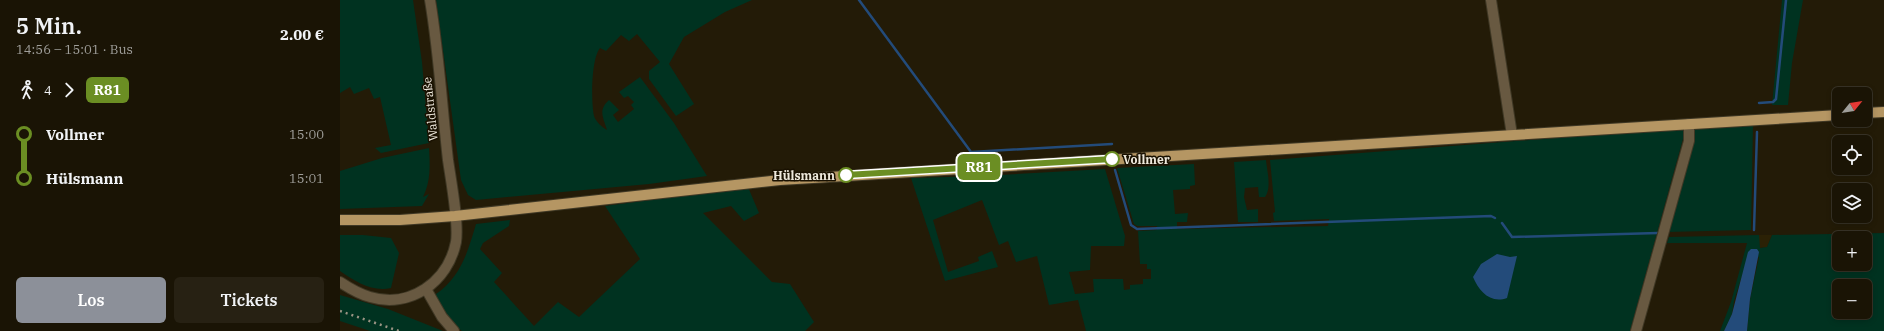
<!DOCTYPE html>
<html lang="de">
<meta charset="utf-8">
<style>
body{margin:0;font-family:"IBM Plex Serif",serif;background:#272113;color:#f1f3f6;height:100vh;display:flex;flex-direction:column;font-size:15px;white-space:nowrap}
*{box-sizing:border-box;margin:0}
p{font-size:13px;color:#9f9e9a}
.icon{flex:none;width:22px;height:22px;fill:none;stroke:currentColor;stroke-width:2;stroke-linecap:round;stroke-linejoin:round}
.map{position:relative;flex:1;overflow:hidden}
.details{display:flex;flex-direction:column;background:#1a1405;width:340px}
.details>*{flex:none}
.badge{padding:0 8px;border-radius:6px;font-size:14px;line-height:26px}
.needle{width:26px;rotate:60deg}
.tools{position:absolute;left:1492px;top:87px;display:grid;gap:8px}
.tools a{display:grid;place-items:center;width:40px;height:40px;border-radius:6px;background:#1a1405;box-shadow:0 2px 6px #0003,0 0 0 1px #383327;font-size:20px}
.map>.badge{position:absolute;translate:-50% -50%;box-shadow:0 0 0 2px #fff}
.legs{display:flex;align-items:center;gap:6px;height:44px;padding:0 16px;font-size:13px}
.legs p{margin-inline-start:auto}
.overview{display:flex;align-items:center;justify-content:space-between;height:68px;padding:0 16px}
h1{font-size:22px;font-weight:600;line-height:30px}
.cta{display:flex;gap:8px;margin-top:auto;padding:8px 16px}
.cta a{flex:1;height:46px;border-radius:6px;background:#8c9099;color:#fff;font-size:16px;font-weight:600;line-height:46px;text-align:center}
.cta a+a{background:#272113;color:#f1f3f6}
ul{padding:0 16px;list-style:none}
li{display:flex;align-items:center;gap:14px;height:44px;font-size:15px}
li i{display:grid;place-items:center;width:6px;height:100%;margin:0 5px;background:currentColor}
li i::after{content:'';width:10px;height:10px;margin:-5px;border:3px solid;border-radius:50%;background:#1a1405}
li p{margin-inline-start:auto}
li:first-child i{background:linear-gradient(#0000 50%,currentColor 0)}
li:last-child i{background:linear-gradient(currentColor 50%,#0000 0)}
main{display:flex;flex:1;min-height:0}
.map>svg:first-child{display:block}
.built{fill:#2b2105}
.green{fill:#003220;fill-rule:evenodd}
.water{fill:#234b7a}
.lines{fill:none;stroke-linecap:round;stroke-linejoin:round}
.stream{stroke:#234b7a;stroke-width:2.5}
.minor-casing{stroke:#3f3825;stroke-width:12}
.major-casing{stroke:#3f3825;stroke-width:12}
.minor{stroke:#685941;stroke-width:10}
.major{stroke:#b59663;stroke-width:10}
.rail{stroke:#9a9484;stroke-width:2.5;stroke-dasharray:2 4;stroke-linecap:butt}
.line-1-casing{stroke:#fff;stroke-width:9}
.line-1{stroke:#6b8e23;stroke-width:6}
.stop-1-dot{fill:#fff;stroke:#6b8e23;stroke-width:2}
.labels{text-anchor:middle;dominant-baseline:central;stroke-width:3;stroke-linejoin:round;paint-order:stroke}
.street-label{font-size:12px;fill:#eee9dc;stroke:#191101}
.stop-label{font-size:12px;font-weight:bold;fill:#eee9dc;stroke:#191101;text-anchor:start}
</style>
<main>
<section class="details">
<div class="overview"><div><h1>5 Min.</h1><p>14:56 – 15:01 · Bus</p></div><b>2.00 €</b></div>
<div class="legs"><svg class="icon" aria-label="walk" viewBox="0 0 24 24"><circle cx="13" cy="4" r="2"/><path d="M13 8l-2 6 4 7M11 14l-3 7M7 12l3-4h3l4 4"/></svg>4<svg class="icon" aria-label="forward" viewBox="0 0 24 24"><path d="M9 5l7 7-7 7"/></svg><b class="badge" style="background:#6b8e23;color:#fff">R81</b></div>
<ul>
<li><i style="color:#6b8e23"></i><b>Vollmer</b><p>15:00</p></li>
<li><i style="color:#6b8e23"></i><b>Hülsmann</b><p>15:01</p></li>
</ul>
<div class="cta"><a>Los</a><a>Tickets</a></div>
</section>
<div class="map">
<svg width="1544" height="331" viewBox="0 0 1544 331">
<rect width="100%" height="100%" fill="#231b07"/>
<path class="built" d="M1419,235H1432L1427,247L1419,248Z"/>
<g class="green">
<path d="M0,0H73L82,62L89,143L41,153L35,148L51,145L40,97L34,99L29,88L14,94L10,87L0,93Z"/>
<path d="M96,0H412L385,12L344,37L329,64L354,104L336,116L309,79V71L320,62L297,34L289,41L281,35L266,51L260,48C251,59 251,102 254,116C256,122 262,127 267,130C263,117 258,110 269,100L279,110L273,115L278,122L294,109L291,105L294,102L288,96L284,98L279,92L300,77L334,123L367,176L309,184L136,200L128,195L121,180Z"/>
<path d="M1442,0H1463L1452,63L1448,105H1432Z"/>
<path d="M1413,125L1411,230L1326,232L1355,128Z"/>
<path d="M1346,128L1290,331H746L738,300L709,305L697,256L676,262L668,241L659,245L642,200L593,220L608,272L639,261L638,257L652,251L658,267L605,281L571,178L643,176L765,169L785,236L784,246H751L750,270L729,272L735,294L754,292L753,279H783L784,290L790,289V285L803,284V279H811V269H807V264H800L798,231L817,230V226H797L794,224L777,168L854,164L855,185L850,186V189L833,190L835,214L848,213L847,222H837V229L988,226L989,219L934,221L933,213L935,212L930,160Z"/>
<path d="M89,148C90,165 91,181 83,197L89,194L82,206L0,209V171L42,158Z"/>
<path d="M926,160C927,171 932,188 925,197H919L918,187L905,188L904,197L907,210L918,209V222H898L894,162Z"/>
<path d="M408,187L419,213L404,221L391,206L363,213L432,282L450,284L474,322L465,331H122C109,322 99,310 96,294C121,277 128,251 136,224L170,220L169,226L143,243L140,249L162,273L154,282L194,326L218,302L239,317L300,259L265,206Z"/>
<path d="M1544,233V331H1407L1410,299L1419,257L1405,266L1394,301L1392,314L1384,331H1380L1391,302L1407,243H1327L1329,237L1419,235L1420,248L1427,247L1432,235ZM1499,238H1525V264H1499ZM1499,286H1525V312H1499Z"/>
<path d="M0,235H23L51,238L59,253L51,288C32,292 16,282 0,271Z"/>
<path d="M0,295L48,309L103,331H30L0,321Z"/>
</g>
<g class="water">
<path d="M1411,249H1417L1419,252L1410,299L1407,331H1384L1392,314L1408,252Z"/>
<path d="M1157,254L1170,257L1177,256L1167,298C1150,304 1139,291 1133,277L1141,264Z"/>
</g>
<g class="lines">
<g class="stream">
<path d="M519,0L631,152L772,144"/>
<path d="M1419,103L1433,102L1436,99L1446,0"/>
<path d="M775,170L791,225L797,229L1151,216L1155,218"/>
<path d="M1162,223L1172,237L1318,233"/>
<path d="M1414,230L1417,132"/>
</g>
<defs>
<g id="minor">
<path d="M1151,0L1172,135"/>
<path d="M0,282C9,288 19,294 30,297C70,309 108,282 116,242C119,223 111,181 108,160C102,107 99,53 90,0"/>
<path d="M86,289L102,317L114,331"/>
<path d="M1296,331L1349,141V124"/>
</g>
<g id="major">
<path d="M1525,113L1544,112"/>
<path d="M0,220H60L115,216L440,180L1499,115"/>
</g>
</defs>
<use href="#minor" class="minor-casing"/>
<use href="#major" class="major-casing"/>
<use href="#minor" class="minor"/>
<use href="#major" class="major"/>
<path class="rail" d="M0,311L59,331"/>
</g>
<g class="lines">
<defs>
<path id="line-1" d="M506,175L772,159"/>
</defs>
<use href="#line-1" class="line-1-casing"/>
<use href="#line-1" class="line-1"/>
</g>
<g class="stop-1-dot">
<circle cx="772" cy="159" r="7"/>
<circle cx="506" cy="175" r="7"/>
</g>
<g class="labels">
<g class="street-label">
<text transform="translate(90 109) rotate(-96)">Waldstraße</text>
</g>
<g class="stop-label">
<text x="783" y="159">Vollmer</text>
<text x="495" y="175" text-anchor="end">Hülsmann</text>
</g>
</g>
</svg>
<div class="tools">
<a><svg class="needle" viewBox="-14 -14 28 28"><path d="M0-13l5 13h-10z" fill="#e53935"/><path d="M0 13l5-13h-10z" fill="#9f9e9a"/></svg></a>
<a><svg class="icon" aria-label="locate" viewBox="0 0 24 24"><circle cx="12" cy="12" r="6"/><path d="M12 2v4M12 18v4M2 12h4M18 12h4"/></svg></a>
<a><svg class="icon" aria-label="layers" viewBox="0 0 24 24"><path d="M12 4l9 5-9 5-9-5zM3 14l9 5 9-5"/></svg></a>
<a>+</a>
<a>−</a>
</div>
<b class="badge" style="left:639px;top:167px;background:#6b8e23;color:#fff">R81</b>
</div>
</main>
